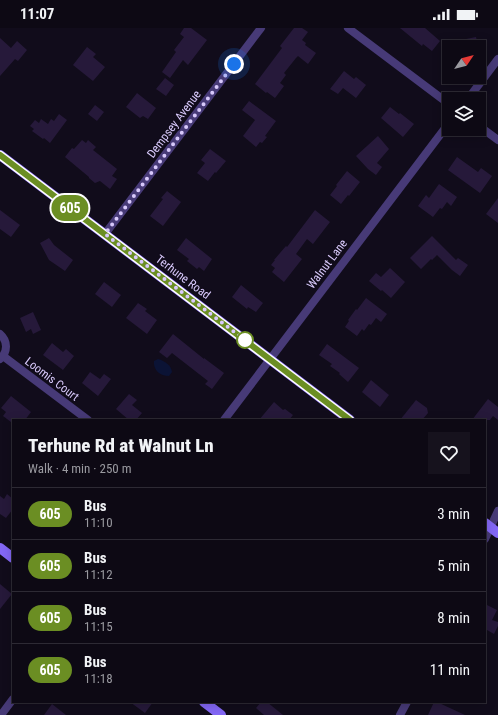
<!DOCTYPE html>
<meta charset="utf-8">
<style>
body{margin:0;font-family:"Roboto Condensed",sans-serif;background:#16121d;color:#f1f3f6;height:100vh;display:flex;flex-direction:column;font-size:15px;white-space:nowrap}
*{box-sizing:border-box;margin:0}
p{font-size:13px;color:#9a9aa0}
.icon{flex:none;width:22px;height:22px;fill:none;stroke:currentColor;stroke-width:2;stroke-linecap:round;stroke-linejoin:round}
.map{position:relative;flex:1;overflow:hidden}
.sheet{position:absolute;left:12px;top:391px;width:474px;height:284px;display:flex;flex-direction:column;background:#0d0914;border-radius:0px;box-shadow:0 2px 10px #0003,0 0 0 1px #2d2a34}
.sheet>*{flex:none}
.badge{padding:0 8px;border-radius:13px;font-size:14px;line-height:26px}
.needle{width:26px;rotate:55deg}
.controls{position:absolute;left:442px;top:12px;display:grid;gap:8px}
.controls a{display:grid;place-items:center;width:44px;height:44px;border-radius:0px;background:#0d0914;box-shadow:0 2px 10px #0003,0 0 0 1px #2d2a34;font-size:20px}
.you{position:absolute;width:20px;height:20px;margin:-10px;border:3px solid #fff;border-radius:50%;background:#1a73e8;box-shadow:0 0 0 6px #1a73e833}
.map>.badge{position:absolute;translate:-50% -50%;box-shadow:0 0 0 2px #fff}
.round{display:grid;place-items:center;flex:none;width:42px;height:42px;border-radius:0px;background:#16121d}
.headline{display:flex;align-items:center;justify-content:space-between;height:68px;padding:0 16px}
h1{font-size:19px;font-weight:800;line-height:30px}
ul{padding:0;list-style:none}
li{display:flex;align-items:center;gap:12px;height:52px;padding:0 16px;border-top:1px solid #2d2a34}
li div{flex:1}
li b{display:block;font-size:15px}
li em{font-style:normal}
li .badge{min-width:44px;font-weight:700;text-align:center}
.status{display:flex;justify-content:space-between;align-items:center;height:28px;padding:0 20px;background:#0d0914;direction:ltr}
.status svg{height:11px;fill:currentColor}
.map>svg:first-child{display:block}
.water{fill:#0b1335}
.building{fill:#26193a}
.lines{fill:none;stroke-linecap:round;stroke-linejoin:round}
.street{stroke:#473a77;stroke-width:8}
.secondary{stroke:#8367f5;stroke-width:10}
.line-casing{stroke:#fff;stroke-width:9}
.line{stroke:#6b8e23;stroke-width:6}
.walk{stroke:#d8c9fb;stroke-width:4;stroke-dasharray:0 7.2}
.stop-dot{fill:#fff;stroke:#6b8e23;stroke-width:2}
.labels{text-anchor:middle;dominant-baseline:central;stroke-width:3;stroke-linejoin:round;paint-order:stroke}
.street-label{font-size:12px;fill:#d8c9fb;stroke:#110c1b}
</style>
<div class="status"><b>11:07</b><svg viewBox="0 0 49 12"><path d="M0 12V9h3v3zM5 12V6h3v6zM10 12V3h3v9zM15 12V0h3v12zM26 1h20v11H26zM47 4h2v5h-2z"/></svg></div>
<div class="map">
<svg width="498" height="687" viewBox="0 0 498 687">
<rect width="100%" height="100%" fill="#110c1b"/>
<path class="water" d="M158,331C165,333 171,337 172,344L169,348C160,348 153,342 154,333Z"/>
<g class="building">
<path d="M184,0H191L207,12L188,37L183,32L170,50L162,44L176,24L174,22L184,9L180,6Z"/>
<path d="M294,0H302L308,4L302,12L306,15L305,17L316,25L308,36L298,28L296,30L284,45L286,47L280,55L284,58L275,70L267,64L266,65L255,56L282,20L280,18Z"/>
<path d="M400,0H425L440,13L432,23L423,16L422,18Z"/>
<path d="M476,9L478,17L467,19L466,11Z"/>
<path d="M0,10L11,20L17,13L27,22L18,33L15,31L0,48Z"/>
<path d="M87,19L96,26L93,29L105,39L93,53L73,37Z"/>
<path d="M344,43L354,51L356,49L366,57L356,70L343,60L338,66L330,61Z"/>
<path d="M165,50L174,57L166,68L156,61Z"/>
<path d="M137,65L156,80L148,91L143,88L140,90L126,79Z"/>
<path d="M249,73L276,93L265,108L267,109L262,115L260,114L256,119L243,108L255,92L242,82Z"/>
<path d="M95,77L104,84L97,93L88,86Z"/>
<path d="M390,79L399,86L400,85L414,96L403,109L381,90Z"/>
<path d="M59,86L67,92L50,115L44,110L43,111L32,103L34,101L30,98L35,92L39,95L41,91L48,96L51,91L54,93Z"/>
<path d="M378,108L389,121L377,135L382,139L376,147L368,141L356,128Z"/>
<path d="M82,112L86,115L88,112L96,119L93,122L117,141L112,148L117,151L110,161L100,153L95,155L89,150V149L65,129L72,120L74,121Z"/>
<path d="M210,121L226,133L216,145L215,144L208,153L197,145L205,135L201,132Z"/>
<path d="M457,129L478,144L481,140L492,148L480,165L448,142Z"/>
<path d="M347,143L360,154L349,168L348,167L341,176L330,167L337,158L336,157Z"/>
<path d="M439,156L457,169L451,178L447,174L442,181L440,180L433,189L418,178L426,167L429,170Z"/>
<path d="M167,163L181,174L163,198L150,188L163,171L161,170Z"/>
<path d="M498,170V195L486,186Z"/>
<path d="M0,182L20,197L11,209L0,201Z"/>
<path d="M315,182L330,194L313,216L307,211L296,226L302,231L284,254L272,244L275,240L271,237L275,232H274L286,218L287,219Z"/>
<path d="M432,208L456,232L458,230L468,237L460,248L452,242L437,227L432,232L431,231L421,241L410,230Z"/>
<path d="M49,210L54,217L73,232L65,243L49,232L40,215Z"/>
<path d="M186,210L212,231L204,243L199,239L197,241L187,233L189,231L177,222Z"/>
<path d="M390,240L405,254L391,270L382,262L381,263L369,253L376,245L381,249Z"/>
<path d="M104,254L121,267L112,279L95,266Z"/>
<path d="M241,257L263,275L256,284L248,279L247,281L232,269Z"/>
<path d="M366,270L387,286L381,294L376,290L371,297L369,296L364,303L362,301L357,308L345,299L349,293L348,292L356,281L357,282Z"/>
<path d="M138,275L147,281L145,283L157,292L147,306L126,290Z"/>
<path d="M33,284L41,302L33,306L31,301L26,304L20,290Z"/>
<path d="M173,306L204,331V330L224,345L212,361L205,356L208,353L172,325L167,330L159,324Z"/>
<path d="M52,315L63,324L66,321L74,328L63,342L43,327Z"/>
<path d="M327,316L359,340L348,354L339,346L340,345L330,338L332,336L319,327Z"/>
<path d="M90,344L100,351L104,346L111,351L98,368L82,355Z"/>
<path d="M371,352L389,367L380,379L362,364Z"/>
<path d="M129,366L137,372L132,377L142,385L136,392H129L116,381Z"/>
<path d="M11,368L31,384L25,392H13L11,394L3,388L6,384L1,380Z"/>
<path d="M488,371L498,379V392L493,388L490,392H472Z"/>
<path d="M416,372L427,380L428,385L422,392H400Z"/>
<path d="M274,374L283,382L285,381L293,387L289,392H259Z"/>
<path d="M7,466L13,471V481L6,490L0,486V468L4,471Z"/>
<path d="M0,556L12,566L0,581Z"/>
<path d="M485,576L497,582L492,592L498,594V598L494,606L487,602L485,606Z"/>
<path d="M130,674H153L145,685Z"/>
<path d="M261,674H267L283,687H264L256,680Z"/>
<path d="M434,674H437L465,687H428Z"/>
<path d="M52,676L66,687H44Z"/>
</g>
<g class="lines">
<g class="street">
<path d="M348,0L449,76"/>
<path d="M468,71L498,31"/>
<path d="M479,98L498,112"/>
<path d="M105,206L261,0"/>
<path d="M0,306C8,313 8,324 0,331"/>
<path d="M3,328L88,392"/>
<path d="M224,392L449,95"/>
<path d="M485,511L498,483"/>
<path d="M1,687L13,671"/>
<path d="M400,687L407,674"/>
</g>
<g class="secondary">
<path d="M0,127L350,392"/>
<path d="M485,495L498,505"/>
<path d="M0,520L13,530"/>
<path d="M204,674L221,687"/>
</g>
</g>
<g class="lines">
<defs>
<path id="line" d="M0,127L350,392"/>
</defs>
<use href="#line" class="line-casing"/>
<use href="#line" class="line"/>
<path class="walk" d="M234,36L105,206L245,312"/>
</g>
<circle class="stop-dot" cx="245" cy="312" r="8"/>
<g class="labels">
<g class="street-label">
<text transform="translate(174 96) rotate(-53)">Dempsey Avenue</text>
<text transform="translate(327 236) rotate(-53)">Walnut Lane</text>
<text transform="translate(183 249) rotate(37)">Terhune Road</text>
<text transform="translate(52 351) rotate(37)">Loomis Court</text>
</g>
</g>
</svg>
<div class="controls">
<a><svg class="needle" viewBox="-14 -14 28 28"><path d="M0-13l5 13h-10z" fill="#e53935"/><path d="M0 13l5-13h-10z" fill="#9a9aa0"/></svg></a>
<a><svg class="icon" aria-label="layers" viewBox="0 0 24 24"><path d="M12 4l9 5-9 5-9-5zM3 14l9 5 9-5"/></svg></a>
</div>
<div class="you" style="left:234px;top:36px"></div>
<b class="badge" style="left:70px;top:180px;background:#6b8e23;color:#fff">605</b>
<section class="sheet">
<div class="headline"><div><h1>Terhune Rd at Walnut Ln</h1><p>Walk · 4 min · 250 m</p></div><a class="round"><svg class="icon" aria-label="heart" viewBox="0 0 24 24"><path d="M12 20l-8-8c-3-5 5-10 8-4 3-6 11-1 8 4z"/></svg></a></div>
<ul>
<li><span class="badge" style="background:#6b8e23;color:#fff">605</span><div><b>Bus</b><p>11:10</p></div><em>3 min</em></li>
<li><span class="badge" style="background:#6b8e23;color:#fff">605</span><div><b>Bus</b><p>11:12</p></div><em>5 min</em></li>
<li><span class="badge" style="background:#6b8e23;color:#fff">605</span><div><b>Bus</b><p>11:15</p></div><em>8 min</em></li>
<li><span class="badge" style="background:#6b8e23;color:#fff">605</span><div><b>Bus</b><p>11:18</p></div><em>11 min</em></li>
</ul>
</section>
</div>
